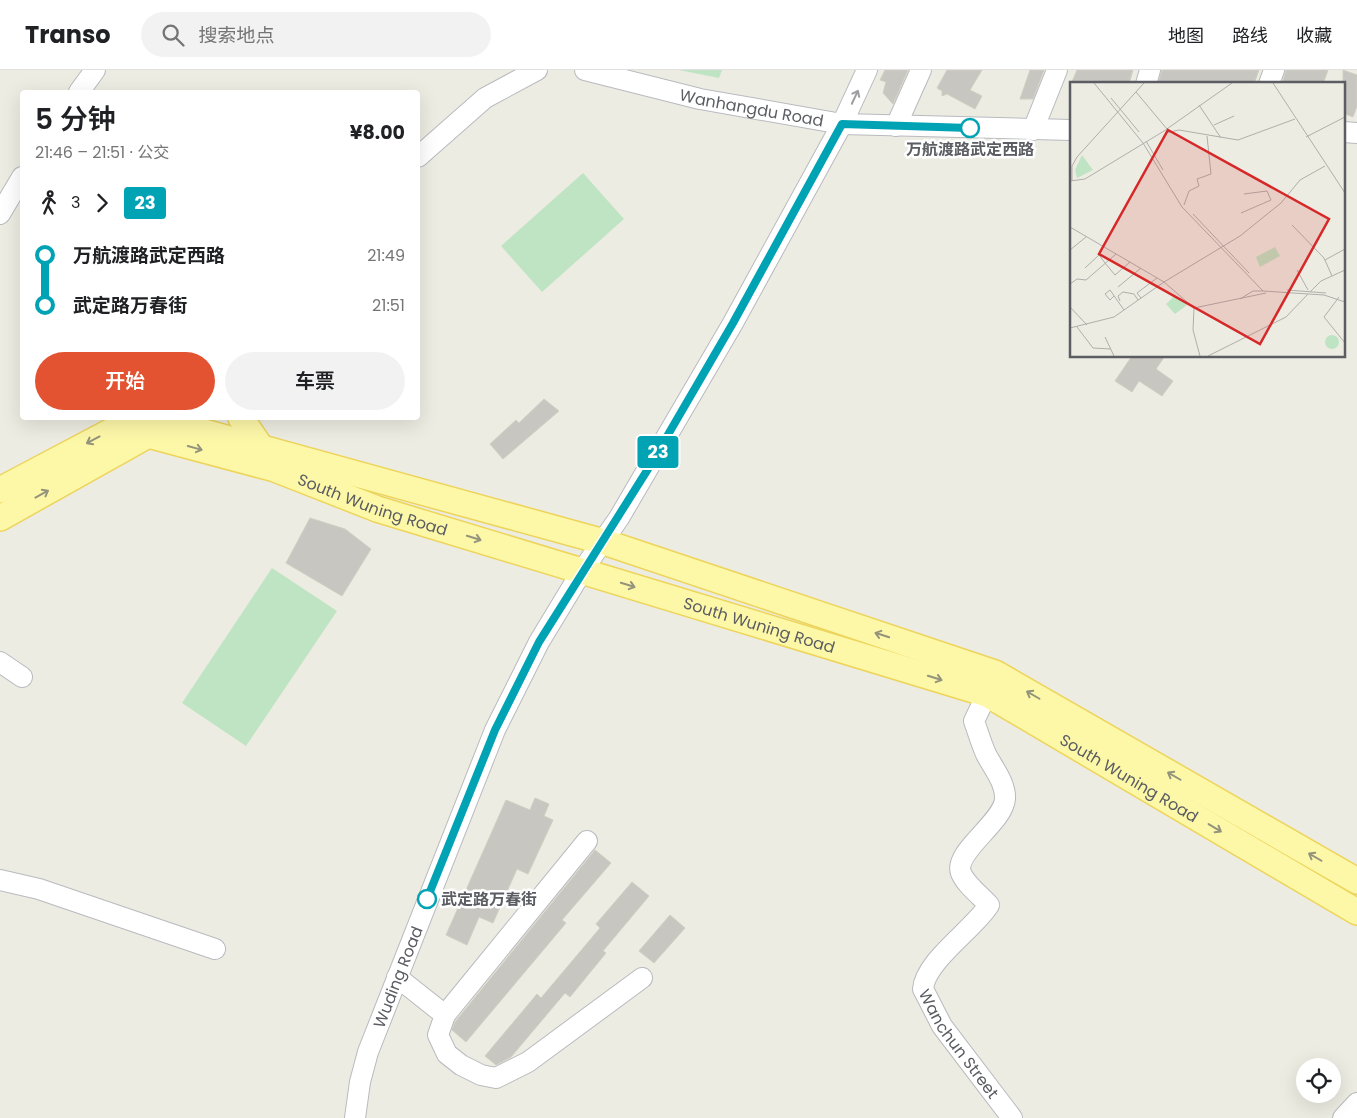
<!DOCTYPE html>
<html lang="zh">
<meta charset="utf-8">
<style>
body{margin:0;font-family:Poppins,"Noto Sans SC",sans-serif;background:#f2f2f2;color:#202124;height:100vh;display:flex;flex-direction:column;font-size:19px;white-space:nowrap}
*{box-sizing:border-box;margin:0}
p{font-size:16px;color:#757577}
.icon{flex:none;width:28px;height:28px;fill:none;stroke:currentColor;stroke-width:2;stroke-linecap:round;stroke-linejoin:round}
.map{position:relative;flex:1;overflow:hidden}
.details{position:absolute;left:20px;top:20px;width:400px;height:330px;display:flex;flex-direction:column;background:#fff;border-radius:5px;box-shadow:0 5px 20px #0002}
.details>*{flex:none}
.badge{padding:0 10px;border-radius:4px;font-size:18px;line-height:32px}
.tools{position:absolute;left:1296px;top:988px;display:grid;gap:10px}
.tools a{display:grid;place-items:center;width:45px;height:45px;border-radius:50%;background:#fff;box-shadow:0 5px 20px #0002;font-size:25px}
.map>.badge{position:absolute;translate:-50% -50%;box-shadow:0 0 0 2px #fff}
.legs{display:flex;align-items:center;gap:8px;height:55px;padding:0 15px;font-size:16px}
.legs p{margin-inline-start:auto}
.overview{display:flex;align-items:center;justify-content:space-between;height:85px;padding:0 15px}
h1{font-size:28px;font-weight:600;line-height:38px}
.cta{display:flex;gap:10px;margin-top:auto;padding:10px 15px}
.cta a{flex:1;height:58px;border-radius:30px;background:#e45331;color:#fff;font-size:20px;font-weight:600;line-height:58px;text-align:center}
.cta a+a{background:#f2f2f2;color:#202124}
ul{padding:0 15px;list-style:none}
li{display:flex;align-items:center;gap:18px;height:50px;font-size:19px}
li i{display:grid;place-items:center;width:8px;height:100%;margin:0 6px;background:currentColor}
li i::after{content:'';width:12px;height:12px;margin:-6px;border:4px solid;border-radius:50%;background:#fff}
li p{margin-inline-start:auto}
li:first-child i{background:linear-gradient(#0000 50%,currentColor 0)}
li:last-child i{background:linear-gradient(currentColor 50%,#0000 0)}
header{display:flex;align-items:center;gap:30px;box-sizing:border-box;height:70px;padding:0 25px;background:#fff;border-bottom:1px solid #e0e0e0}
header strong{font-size:24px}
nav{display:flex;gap:28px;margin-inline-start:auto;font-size:18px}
.search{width:350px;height:45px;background:#f2f2f2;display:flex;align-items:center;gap:12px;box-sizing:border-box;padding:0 18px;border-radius:28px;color:#757577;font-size:19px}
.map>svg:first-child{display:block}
.green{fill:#bfe4c3}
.building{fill:#c8c6c0;stroke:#d2cec1}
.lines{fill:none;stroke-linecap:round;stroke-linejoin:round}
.minor-casing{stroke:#b8babf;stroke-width:22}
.major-casing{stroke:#edd45b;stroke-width:28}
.minor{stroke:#fff;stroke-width:20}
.major{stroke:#fdf8a8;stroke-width:25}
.oneway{stroke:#9d9ea1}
.oneway2{stroke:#94937b}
.line-1-casing{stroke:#fff;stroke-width:11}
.line-1{stroke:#00a3b4;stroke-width:8}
.stop-1-dot{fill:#fff;stroke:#00a3b4;stroke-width:2.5}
.labels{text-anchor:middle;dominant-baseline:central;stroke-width:5;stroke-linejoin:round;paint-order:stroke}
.street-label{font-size:16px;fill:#5b5d63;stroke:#fff}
.stop-label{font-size:16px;font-weight:bold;fill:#5b5d63;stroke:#fff}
.inset-road{fill:none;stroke:#afafab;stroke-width:1}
.view{fill:#d62828;fill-opacity:0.15;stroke:#d62828;stroke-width:2.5}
.inset-edge{fill:none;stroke:#5b5d63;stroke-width:2.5}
</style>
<header>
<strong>Transo</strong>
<div class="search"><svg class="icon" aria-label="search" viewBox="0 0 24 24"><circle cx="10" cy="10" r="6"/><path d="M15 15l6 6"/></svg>搜索地点</div>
<nav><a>地图</a><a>路线</a><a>收藏</a></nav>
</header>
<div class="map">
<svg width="1357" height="1048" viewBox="0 0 1357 1048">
<rect width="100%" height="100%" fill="#edece2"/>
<g class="green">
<path d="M679,0H722L719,8Z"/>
<path d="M583,103L624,149L542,222L501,176Z"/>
<path d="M272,498L337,541L246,676L182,633Z"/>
</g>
<g class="building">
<path d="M885,0H908L893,34L883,23L886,12L880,10Z"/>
<path d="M947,0H982L970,20L982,26L975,39L947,24L942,26V21L937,18Z"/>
<path d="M1030,0H1044L1033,29H1020Z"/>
<path d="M1077,0H1133L1129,14H1071Z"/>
<path d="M1162,0H1259L1254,14H1158Z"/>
<path d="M1286,0H1328L1323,14H1282Z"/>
<path d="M1343,0L1357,5V36L1353,47L1343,43Z"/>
<path d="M1132,286H1165L1156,299L1173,311L1162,326L1139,311L1132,322L1115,311Z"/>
<path d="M544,329L559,341L503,389L490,374L516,350L519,353Z"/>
<path d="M310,448L345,459L371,479L342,526L286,493Z"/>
<path d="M535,728L549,734L544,746L553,750L528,804L517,799L493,853L479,847L467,875L446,865L506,730L530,740Z"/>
<path d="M595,780L611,793L562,850L566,853L466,972L452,960L455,952Z"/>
<path d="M632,812L649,826L603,881L606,883L570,927L565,923L511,987L496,995L485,986L537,924L541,928L600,858L596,854Z"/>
<path d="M670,845L685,858L654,893L639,881Z"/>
</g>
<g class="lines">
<defs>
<g id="minor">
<path id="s1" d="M585,0L700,29L842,54L1071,60"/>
<path d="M1146,14L1150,0"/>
<path d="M1269,14L1274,0"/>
<path d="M79,22L95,0"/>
<path d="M896,56L921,0"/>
<path d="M1033,60L1057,0"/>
<path d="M1343,62L1357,63"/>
<path d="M418,87L485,28L537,0"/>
<path d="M0,144L22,107"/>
<path d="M0,592L22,607"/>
<path id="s2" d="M987,624L974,651C978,662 981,673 986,684C993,698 1006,713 1005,729C1003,753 953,782 961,803C966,815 981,826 989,835C975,858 925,891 923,919L942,956L1012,1048"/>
<path d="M587,771L445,945L438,965L447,984L461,995L481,1005L496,1008L528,992L642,908"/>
<path d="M0,810L39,819L215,879"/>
<path d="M397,907L445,945"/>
<path id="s3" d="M355,1048L360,1012L368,982L495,660L539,572L582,501L619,448L733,253L842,54L867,0"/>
<path d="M1343,1048L1357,1033"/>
</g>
<g id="major">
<path d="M153,348L604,472L995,603L1357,811"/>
<path d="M241,348L262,379"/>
<path id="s4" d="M121,356L148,365L275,399L377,439L987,624L1357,842"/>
<path d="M0,420L136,348"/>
<path d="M0,448L148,365"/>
</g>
</defs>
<use href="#minor" class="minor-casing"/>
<use href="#major" class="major-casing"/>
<use href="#minor" class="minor"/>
<use href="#major" class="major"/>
</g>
<defs><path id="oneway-shaft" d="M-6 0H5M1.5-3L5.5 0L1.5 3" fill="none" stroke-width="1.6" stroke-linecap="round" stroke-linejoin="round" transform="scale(1.25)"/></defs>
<use class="oneway" href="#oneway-shaft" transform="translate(855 27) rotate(-65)"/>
<g class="oneway2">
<use href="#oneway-shaft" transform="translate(93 370) rotate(152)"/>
<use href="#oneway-shaft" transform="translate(195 378) rotate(15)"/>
<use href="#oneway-shaft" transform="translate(42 424) rotate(-29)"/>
<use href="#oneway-shaft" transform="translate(474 468) rotate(17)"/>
<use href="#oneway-shaft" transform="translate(628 515) rotate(17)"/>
<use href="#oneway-shaft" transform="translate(882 565) rotate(-162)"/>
<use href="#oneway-shaft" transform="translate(935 608) rotate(17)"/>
<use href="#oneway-shaft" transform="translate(1033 625) rotate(-150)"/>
<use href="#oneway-shaft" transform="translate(1174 706) rotate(-150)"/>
<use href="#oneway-shaft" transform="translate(1215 758) rotate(31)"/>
<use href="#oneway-shaft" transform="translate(1315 787) rotate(-150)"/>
</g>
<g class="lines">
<defs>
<path id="line-1" d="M427,829L495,660L539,572L648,399L733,253L842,54L970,58"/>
</defs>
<use href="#line-1" class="line-1-casing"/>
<use href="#line-1" class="line-1"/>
</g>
<g class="stop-1-dot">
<circle cx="970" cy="58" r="9"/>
<circle cx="427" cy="829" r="9"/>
</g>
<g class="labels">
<g class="street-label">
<text stroke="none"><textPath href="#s1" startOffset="171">Wanhangdu Road</textPath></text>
<text stroke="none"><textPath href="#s4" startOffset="264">South Wuning Road</textPath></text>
<text stroke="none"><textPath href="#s4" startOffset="669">South Wuning Road</textPath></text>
<text stroke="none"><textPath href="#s4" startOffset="1072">South Wuning Road</textPath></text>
<text stroke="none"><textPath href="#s3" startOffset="148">Wuding Road</textPath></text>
<text stroke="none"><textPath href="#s2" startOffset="420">Wanchun Street</textPath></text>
</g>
<g class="stop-label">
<text x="970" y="79">万航渡路武定西路</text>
<text x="441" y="829" text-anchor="start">武定路万春街</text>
</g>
</g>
<g transform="translate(1070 12)">
<rect width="275" height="275" fill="#edece2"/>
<path d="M12,73L23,88L7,96L5,88ZM205,165L210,174L190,185L186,175ZM105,213L117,223L105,232L96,222ZM255 260a7 7 0 1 1 14 0a7 7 0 1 1-14 0Z" fill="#bfe4c3"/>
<path class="inset-road" d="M24,1L73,61L112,125L193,209L254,213L275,220M203,1L275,111M66,10L97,47M41,16L69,50M129,23L151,56M144,43L164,34M95,51L109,48L168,58L225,37M236,55L275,35M76,59L93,88M2,98V84L7,75L74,1M0,99L15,97L94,49L162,1M114,123L119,109L129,104L127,97L141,92L137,54M171,131L201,118L197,109L174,112M123,132L179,191M222,143L254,176L262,194M0,145L94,200L124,226L196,211M0,168L16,155M255,178L275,167M35,181L45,193L60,180M15,186L29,173L35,181M227,188L238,208M0,202L7,197L16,198L46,172M48,205L71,186M217,208L256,211M240,210L251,199L275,188M44,214L40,218L35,212L40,208L54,228M269,215L254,235L275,261M71,216L67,211L87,196M170,217L183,209H193M50,219L48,214L53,210L64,212L68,218M0,225L17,243M124,226L123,248L130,274M7,245L23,266L41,267M0,246L44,235L94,200L170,154L211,121L230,98L255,84M35,255L44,274M138,274L216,235L238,212"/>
<path class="view" d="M98,48L259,137L190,262L29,172Z"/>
<rect width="275" height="275" class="inset-edge"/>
</g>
</svg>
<div class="tools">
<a><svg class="icon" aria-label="locate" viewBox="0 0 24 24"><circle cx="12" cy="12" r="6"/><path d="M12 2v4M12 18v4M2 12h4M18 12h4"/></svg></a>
</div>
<b class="badge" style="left:658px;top:382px;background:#00a3b4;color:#fff">23</b>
<section class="details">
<div class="overview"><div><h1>5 分钟</h1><p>21:46 – 21:51 · 公交</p></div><b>¥8.00</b></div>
<div class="legs"><svg class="icon" aria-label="walk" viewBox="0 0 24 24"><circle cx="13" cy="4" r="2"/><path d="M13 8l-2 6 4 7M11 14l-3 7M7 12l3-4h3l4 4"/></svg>3<svg class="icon" aria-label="forward" viewBox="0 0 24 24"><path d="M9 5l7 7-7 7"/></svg><b class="badge" style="background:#00a3b4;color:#fff">23</b></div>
<ul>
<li><i style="color:#00a3b4"></i><b>万航渡路武定西路</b><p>21:49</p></li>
<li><i style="color:#00a3b4"></i><b>武定路万春街</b><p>21:51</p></li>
</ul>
<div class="cta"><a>开始</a><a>车票</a></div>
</section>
</div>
